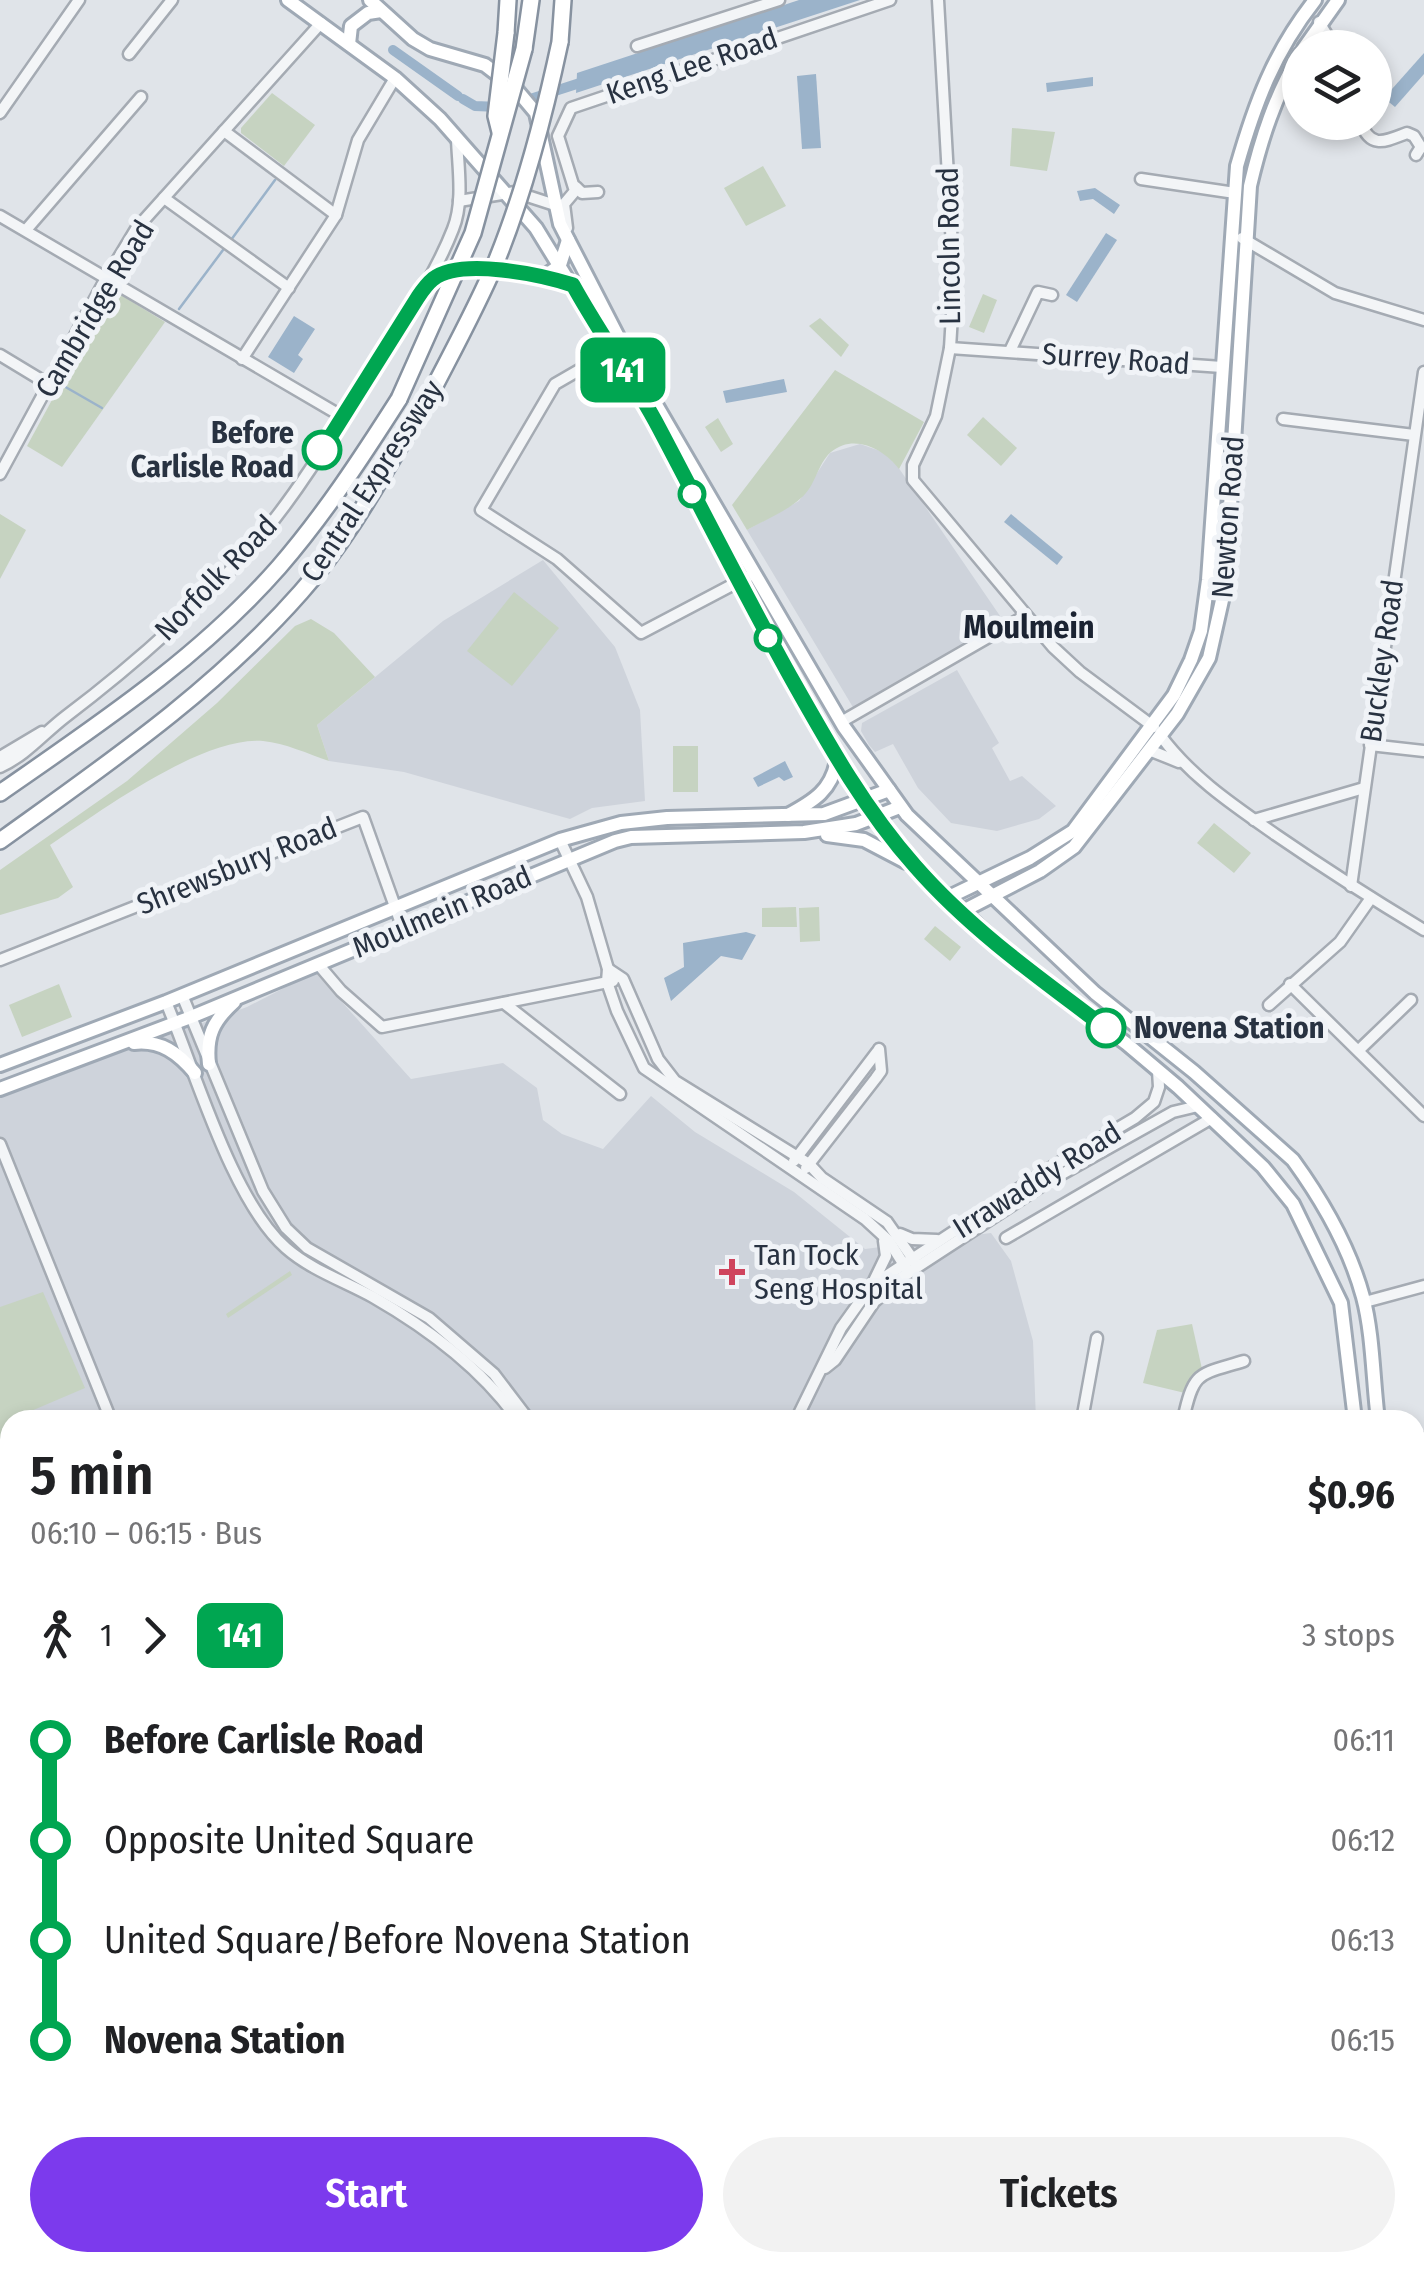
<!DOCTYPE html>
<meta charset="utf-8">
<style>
body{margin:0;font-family:"Fira Sans Condensed",sans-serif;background:#f2f2f2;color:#202124;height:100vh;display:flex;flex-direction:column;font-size:38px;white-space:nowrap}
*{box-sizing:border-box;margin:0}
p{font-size:32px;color:#757577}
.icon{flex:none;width:55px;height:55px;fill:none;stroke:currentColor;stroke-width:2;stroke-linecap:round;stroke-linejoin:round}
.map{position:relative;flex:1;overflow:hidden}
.drawer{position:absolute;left:0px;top:1410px;width:1425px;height:862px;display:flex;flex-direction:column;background:#fff;border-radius:30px 30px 0 0;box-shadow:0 5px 15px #0003}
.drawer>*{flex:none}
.badge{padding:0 20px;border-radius:15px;font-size:35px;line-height:65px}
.fabs{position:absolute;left:1282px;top:30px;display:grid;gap:20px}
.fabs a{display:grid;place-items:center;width:110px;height:110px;border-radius:50%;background:#fff;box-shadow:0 5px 15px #0003;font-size:50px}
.map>.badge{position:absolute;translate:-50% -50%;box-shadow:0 0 0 5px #fff}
.legs{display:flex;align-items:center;gap:15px;height:110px;padding:0 30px;font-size:32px}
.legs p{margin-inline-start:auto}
.headline{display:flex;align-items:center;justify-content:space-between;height:170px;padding:0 30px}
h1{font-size:55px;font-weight:600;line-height:75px}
.button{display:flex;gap:20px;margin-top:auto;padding:20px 30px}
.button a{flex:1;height:115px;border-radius:60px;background:#7c3aed;color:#fff;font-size:40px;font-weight:600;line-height:115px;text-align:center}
.button a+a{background:#f2f2f2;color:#202124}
ul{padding:0 30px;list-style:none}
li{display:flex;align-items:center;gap:35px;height:100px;font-size:38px}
li i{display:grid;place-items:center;width:15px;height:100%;margin:0 12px;background:currentColor}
li i::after{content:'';width:25px;height:25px;margin:-12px;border:8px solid;border-radius:50%;background:#fff}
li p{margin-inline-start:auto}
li:first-child i{background:linear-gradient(#0000 50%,currentColor 0)}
li:last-child i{background:linear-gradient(currentColor 50%,#0000 0)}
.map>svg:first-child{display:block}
.built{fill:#ced3db}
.green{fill:#c6d3c1}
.water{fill:#9bb3ca}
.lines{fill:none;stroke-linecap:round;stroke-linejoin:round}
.stream{stroke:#9bb3ca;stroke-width:2.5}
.canal{stroke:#9bb3ca;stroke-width:10}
.minor-casing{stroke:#a5abb3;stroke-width:15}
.major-casing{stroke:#9fa9b5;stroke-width:18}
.highway-casing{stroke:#8792a0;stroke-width:20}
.minor{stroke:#f3f5f7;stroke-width:10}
.major{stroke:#fff;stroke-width:12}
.highway{stroke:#fff;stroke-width:15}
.highway-bridge-casing{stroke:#8792a0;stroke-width:20;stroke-linecap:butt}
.highway-bridge{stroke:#fff;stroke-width:15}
.line-1-casing{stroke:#fff;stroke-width:22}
.line-1{stroke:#00a651;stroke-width:15}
.stop-1-dot{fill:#fff;stroke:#00a651;stroke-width:5}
.poi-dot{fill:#cf445d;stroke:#f0f3f7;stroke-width:4}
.labels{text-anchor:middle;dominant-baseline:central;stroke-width:10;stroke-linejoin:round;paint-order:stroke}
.street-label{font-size:30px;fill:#283241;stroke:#f0f3f7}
.stop-label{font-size:30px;font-weight:bold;fill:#283241;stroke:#f0f3f7;text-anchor:end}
.poi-label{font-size:30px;fill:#283241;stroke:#f0f3f7;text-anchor:start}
.neighbourhood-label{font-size:32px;font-weight:bold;fill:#1b2332;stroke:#f0f3f7}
</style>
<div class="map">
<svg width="1424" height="2272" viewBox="0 0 1424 2272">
<rect width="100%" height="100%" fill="#e0e4e9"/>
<g class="built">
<path d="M860,444L883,452L896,464L1011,632L857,714L747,530L799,501L830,453Z"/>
<path d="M543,560L615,647L640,710L645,801L592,808L570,819L404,772L329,761L317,725L443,621Z"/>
<path d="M957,670L999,743L992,748L1010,781L1022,776L1056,806L1039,819L997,831L951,823L918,788L893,744L875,752L869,745L861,731L862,723Z"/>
<path d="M315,972L411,1079L503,1063L537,1088L543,1120L562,1134L603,1149L651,1096L695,1132L794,1192L865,1249L991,1233L1011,1261L1033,1341L1036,1420H10V1680L0,1694V1095L247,1007Z"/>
<path d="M0,2022L10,2028V2069L0,2088Z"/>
<path d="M593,2263H635L637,2272H595Z"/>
<path d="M713,2263V2262L812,2263L780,2272H708L714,2270Z"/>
</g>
<g class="green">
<path d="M272,93L315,125L284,166L241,133V128Z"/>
<path d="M1012,128L1055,132L1047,171L1010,166Z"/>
<path d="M763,166L786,206L746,226L724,188Z"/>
<path d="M116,292L165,322L62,467L27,446L110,293Z"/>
<path d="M983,294L997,300L984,333L969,327Z"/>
<path d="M820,318L849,345L841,357L809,326Z"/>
<path d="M835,370L924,422L899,469C884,449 854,433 831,452C817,464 816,486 801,498C787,511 765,520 747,530L732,505Z"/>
<path d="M983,417L1017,448L1001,466L967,435Z"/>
<path d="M718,418L733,444L721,452L705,427Z"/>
<path d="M0,514L26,530L0,579Z"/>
<path d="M514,592L559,628L512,686L467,651Z"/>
<path d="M311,619L334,633L375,677L317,725L329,761C308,754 285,743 263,741C201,737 102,810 50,845L73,887L58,898L0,915V870L127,781L217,703L295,626Z"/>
<rect x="673" y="746" width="25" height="46"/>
<path d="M1214,823L1251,853L1234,873L1197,843Z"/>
<path d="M796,907L797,927H762V908Z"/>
<path d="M819,907L820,941L800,942L799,908Z"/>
<path d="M935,926L961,947L950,961L924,939Z"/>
<path d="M59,984L72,1017L22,1037L9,1005Z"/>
<path d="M290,1271L292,1275L228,1318L226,1314Z"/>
<path d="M43,1292L85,1388L10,1420V1567L0,1572V1307Z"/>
<path d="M1192,1324L1202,1369L1185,1393L1143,1383L1157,1330Z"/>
<path d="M635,2263H711L713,2269L637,2272Z"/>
</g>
<g class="water">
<path d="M799,0H860L576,93L577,73Z"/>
<path d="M1424,53V74L1395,107L1384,98Z"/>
<path d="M816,74L821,148L802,149L797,76Z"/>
<path d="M1093,77V86L1047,92L1046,83Z"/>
<path d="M1095,188L1120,205L1114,214L1093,199L1080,201L1077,191Z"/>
<path d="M1106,233L1117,240L1077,302L1066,295Z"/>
<path d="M294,316L315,329L298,355L303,359L294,373L268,357Z"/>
<path d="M784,379L787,392L726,403L723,391Z"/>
<path d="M1011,514L1063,557L1057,565L1004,522Z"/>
<path d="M785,761L793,777L784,781L779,777L758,787L753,778Z"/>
<path d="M746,932L756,935L742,960L721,956L671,1001L664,978L684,967L683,943Z"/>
</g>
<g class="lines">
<g class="stream">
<path d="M231,240L275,180"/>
<path d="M179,309L226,246"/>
<path d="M62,385L102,408"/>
</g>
<g class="canal">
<path d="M393,50L458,96"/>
<path d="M463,99L475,106L499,107"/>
<path d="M521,102L586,81"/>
</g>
<defs>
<g id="minor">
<path d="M938,0L954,282L950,348L936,416L913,465V480L1053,647L1080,672L1154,727"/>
<path d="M1319,22L1335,48"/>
<path d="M637,46L779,0"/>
<path d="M129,54L172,0"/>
<path d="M0,113L79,0"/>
<path d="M1361,122C1370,151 1388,140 1407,133L1414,136L1421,147L1416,155"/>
<path d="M224,131L336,215"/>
<path d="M1141,179L1235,193"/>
<path d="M576,187L582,193L598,192"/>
<path d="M164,198L289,288"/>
<path d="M459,201L515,192L555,205"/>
<path d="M0,216L343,417"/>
<path d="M567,228L564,204L575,191L558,136L571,108L890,0"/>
<path d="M26,230L141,97"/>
<path d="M1242,238L1335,293L1424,320"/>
<path d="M429,283C452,261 515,269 544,277"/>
<path d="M950,348L1222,367"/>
<path d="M612,351L555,384L481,510L557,559L641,633L753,574"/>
<path d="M1010,351L1038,292L1052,295"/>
<path d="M0,355L48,384"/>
<path d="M242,359L336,215L358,140L395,78"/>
<path d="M1283,419L1414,435"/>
<path d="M0,474L103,284L136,229L321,23"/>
<path d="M841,722L1025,616"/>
<path d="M1160,735C1191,777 1233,805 1276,835C1324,868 1374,900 1424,930"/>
<path d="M1370,745L1424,751"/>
<path d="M1149,750L1179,762"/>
<path d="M0,757L42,732"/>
<path d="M0,767C26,755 43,734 65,717C135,664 203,604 260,537C304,485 338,425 374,367C402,323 434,278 453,229C464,202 458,167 457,139"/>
<path d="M1254,820L1364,788"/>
<path d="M560,840L587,897L608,969L607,982L617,1011L644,1068L865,1219L889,1241L909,1273"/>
<path d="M1351,886L1424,372"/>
<path d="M0,960L363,817L403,929"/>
<path d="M318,964L341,991L382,1027L613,981"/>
<path d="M608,969L623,979L658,1059L675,1081L809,1164L822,1178L887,1222L915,1262"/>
<path d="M1290,984L1424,1116"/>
<path d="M182,995L263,1191L286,1228L307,1248L429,1318L494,1374L529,1420"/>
<path d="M166,1002C195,1070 232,1201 286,1248C311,1270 344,1281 373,1297C427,1328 482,1369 518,1420"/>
<path d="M504,1003L620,1094"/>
<path d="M1269,1005L1340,942L1371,898"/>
<path d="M1359,1050L1411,1000"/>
<path d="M0,1144L111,1420"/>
<path d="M794,1161L877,1052"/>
<path d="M806,1168L876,1078L881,1071L879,1049"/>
<path d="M900,1234L912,1239L937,1240"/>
<path d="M1006,1238L1212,1118"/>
<path d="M872,1285L886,1256L884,1241"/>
<path d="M1365,1302L1424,1286"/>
<path d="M825,1368L835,1360L874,1302L902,1277L1046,1183L1173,1112L1198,1106"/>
<path d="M796,1420L841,1328L871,1286L1047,1170L1135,1118L1154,1102L1159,1087L1158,1071"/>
<path d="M1082,1420L1097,1338"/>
<path d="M1183,1420C1194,1370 1198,1375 1244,1361"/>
<path d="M1415,1436L1424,1439"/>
<path d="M1415,1605L1424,1604"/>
<path d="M0,1714L10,1698"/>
<path d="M1415,1750L1424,1749"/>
<path d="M0,1823L10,1830"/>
<path d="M0,2116L10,2098"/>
<path d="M1171,2262L1173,2272"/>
<path d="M1321,2262L1323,2272"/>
<path d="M85,2272L92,2262"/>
<path d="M182,2272L188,2262"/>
<path d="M348,2272L353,2262"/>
<path d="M509,2272L514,2262"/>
<path d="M827,2272L872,2262"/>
</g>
<g id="major">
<path d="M288,0L395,78L440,119L536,228L658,427L750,605L837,760L875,817L917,869L1026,970L1127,1044L1178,1087L1263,1167L1293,1204L1341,1303L1355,1420"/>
<path d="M370,0L413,39L430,49L485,65L515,88L536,113L560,224L630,360L844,727L907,815L1095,993L1194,1072L1293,1160C1322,1200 1350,1249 1363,1297C1373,1334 1373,1381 1378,1420"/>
<path d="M349,44L351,26L368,13L381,11"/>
<path d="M1304,48L1338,0"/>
<path d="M544,277L560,265L568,240"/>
<path d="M788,815C814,801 832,790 837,760"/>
<path d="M827,835L864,840L906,862"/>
<path d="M947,898L1030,858L1073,831L1174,695L1191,660L1201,631L1208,580L1237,166C1255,103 1274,52 1315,0"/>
<path d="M961,912L1040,871L1074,847L1177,714L1209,658L1225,587L1250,186C1261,139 1275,96 1300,54"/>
<path d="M134,1043C161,1040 178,1053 195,1073"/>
<path d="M209,1064C206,1036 213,1021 234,1002"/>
<path d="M0,1065L166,1002L560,840L621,823L667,818L824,814L889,790"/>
<path d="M0,1089L191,1017L615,841L631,837L804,832L856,824L900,807"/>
<path d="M1415,1912L1424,1929"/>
<path d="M1415,1960L1424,1972"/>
<path d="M1415,1987L1424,1983"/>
<path d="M0,1988L10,1994"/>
</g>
<g id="highway">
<path d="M506,33L508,0"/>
<path d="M560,42L563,0"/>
<path d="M524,49L531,0"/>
<path d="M0,793C99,724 199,658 279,567C324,515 362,457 399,399"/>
<path d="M0,841C107,764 214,691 301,592C352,535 388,464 428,399"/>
</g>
</defs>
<use href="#minor" class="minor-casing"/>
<use href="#major" class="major-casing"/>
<use href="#highway" class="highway-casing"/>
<use href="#minor" class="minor"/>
<use href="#major" class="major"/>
<use href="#highway" class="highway"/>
<defs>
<g id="highway-bridge">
<path d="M500,132L496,116L506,33"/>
<path d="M399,399L473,233L524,49"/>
<path d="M428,399C451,354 476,309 496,262C525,191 544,117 560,42"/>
</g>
</defs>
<use href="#highway-bridge" class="highway-bridge-casing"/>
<use href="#highway-bridge" class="highway-bridge"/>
</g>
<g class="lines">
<defs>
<path id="line-1" d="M322,450L418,297C422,291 427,284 433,279C461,257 542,275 573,285C600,334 633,379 659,428C704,513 747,599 794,683C830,747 866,811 915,866C970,929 1039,978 1106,1028"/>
</defs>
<use href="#line-1" class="line-1-casing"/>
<use href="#line-1" class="line-1"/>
</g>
<g class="stop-1-dot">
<circle cx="322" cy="450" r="18"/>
<circle cx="692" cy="494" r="12"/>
<circle cx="768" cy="638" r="12"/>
<circle cx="1106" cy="1028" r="18"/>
</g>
<path class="poi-dot" d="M727 1257h10v10h10v10h-10v10h-10v-10h-10v-10h10z"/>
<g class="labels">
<g class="street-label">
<text transform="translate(692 66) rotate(-19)">Keng Lee Road</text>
<text transform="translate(949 246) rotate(-91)">Lincoln Road</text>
<text transform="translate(95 309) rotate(-59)">Cambridge Road</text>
<text transform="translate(1116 359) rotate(4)">Surrey Road</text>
<text transform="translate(372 481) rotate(-57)">Central Expressway</text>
<text transform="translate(1228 517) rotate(-86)">Newton Road</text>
<text transform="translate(216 578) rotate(-46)">Norfolk Road</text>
<text transform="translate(1382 661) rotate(-82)">Buckley Road</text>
<text transform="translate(237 866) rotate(-22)">Shrewsbury Road</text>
<text transform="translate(442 912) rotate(-23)">Moulmein Road</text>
<text transform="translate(1037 1180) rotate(-32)">Irrawaddy Road</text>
</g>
<g class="stop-label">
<text x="294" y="433">Before<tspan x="294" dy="34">Carlisle Road</tspan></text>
<text x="1134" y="1028" text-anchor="start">Novena Station</text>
</g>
<g class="poi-label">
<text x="754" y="1255">Tan Tock<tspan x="754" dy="34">Seng Hospital</tspan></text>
</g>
<g class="neighbourhood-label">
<text x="1029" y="627">Moulmein</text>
</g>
</g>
</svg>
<div class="fabs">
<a><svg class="icon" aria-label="layers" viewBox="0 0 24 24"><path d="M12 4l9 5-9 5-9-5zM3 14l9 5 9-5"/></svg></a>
</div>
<b class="badge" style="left:623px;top:370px;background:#00a651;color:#fff">141</b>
<section class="drawer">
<div class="headline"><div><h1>5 min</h1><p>06:10 – 06:15 · Bus</p></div><b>$0.96</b></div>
<div class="legs"><svg class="icon" aria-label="walk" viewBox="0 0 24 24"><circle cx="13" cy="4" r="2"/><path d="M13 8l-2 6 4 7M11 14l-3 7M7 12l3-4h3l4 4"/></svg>1<svg class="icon" aria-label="forward" viewBox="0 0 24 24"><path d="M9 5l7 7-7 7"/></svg><b class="badge" style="background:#00a651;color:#fff">141</b><p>3 stops</p></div>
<ul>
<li><i style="color:#00a651"></i><b>Before Carlisle Road</b><p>06:11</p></li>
<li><i style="color:#00a651"></i><span>Opposite United Square</span><p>06:12</p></li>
<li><i style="color:#00a651"></i><span>United Square/Before Novena Station</span><p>06:13</p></li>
<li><i style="color:#00a651"></i><b>Novena Station</b><p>06:15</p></li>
</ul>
<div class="button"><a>Start</a><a>Tickets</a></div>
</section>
</div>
